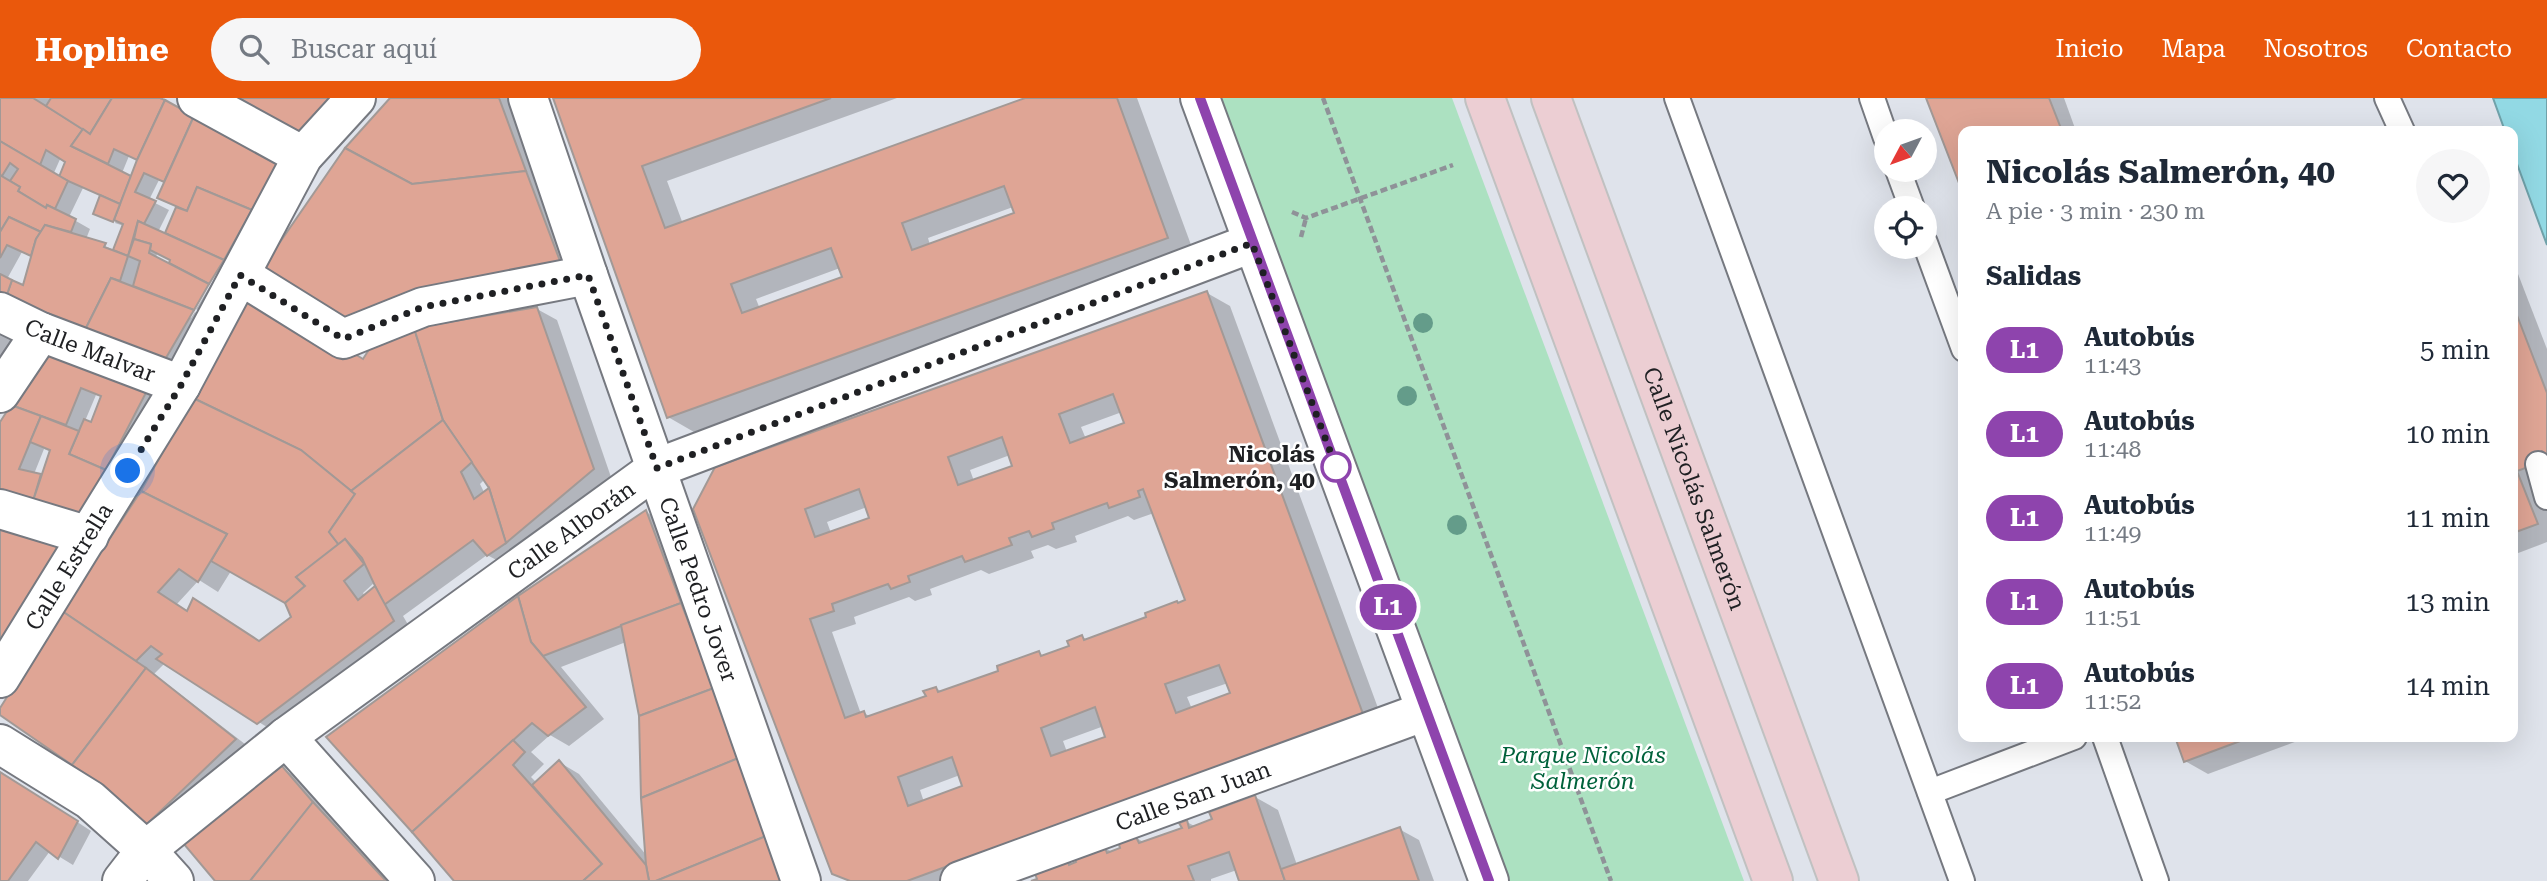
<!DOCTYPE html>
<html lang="es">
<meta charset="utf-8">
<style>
body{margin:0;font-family:"Roboto Serif",serif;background:#f6f6f7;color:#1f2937;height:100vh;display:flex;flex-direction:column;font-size:26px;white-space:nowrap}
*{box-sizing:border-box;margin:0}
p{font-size:23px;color:#747a83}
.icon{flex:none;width:38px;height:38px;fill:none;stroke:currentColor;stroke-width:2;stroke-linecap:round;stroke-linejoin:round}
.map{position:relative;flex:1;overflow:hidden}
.details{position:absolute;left:1958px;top:28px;width:560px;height:616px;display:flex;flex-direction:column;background:#fff;border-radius:14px;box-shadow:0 7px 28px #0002}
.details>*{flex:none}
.badge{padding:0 14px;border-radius:23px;font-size:24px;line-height:46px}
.needle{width:46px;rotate:229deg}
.buttons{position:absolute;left:1874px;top:21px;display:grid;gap:14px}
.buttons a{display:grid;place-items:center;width:63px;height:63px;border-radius:50%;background:#fff;box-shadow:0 7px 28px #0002;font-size:35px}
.you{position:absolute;width:35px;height:35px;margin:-18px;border:5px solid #fff;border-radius:50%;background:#1a73e8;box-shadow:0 0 0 10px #1a73e833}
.map>.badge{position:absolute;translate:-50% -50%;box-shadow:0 0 0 4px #fff}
h2{padding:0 28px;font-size:26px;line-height:63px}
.round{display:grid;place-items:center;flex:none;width:74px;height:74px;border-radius:37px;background:#f6f6f7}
.overview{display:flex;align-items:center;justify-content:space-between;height:119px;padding:0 28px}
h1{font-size:33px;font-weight:700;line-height:52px}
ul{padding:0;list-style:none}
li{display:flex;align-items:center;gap:21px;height:84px;padding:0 28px}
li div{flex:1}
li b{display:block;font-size:26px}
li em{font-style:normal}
li .badge{min-width:77px;font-weight:700;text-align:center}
header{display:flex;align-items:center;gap:42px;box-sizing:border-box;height:98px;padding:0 35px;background:#ea580c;color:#fff}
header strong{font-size:33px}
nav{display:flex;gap:38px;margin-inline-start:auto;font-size:24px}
.search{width:490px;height:63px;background:#f6f6f7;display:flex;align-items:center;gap:18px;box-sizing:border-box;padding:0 24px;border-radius:38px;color:#747a83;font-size:26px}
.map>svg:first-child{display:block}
.green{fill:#ace1c1}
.water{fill:#92d9e4;stroke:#70a2aa;stroke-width:2}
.shadow{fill:#0003;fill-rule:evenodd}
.building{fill:#dfa595;stroke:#a29996;stroke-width:2;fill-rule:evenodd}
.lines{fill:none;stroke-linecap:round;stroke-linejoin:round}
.lane-casing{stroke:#767980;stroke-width:28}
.street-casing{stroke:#767980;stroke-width:42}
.secondary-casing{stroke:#767980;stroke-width:42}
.highway-casing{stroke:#c0c1c1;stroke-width:42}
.path{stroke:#8f9298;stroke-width:4.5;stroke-dasharray:7 3.5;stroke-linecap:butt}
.lane{stroke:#fff;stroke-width:24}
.street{stroke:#fff;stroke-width:38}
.secondary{stroke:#fff;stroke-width:38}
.highway{stroke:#ecced3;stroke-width:38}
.tree{fill:#649c8a}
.line-casing{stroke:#fff;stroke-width:16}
.line{stroke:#8e44ad;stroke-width:10}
.walk{stroke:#1f2023;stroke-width:7;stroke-dasharray:0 12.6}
.stop-dot{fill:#fff;stroke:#8e44ad;stroke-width:3.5}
.labels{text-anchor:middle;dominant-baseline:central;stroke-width:5;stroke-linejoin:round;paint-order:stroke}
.street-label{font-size:23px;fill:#1f2023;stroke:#fff}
.stop-label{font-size:23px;font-weight:bold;fill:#1f2023;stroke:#fff;text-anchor:end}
.park-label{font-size:23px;font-style:italic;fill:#00623b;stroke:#fff}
</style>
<header>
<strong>Hopline</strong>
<div class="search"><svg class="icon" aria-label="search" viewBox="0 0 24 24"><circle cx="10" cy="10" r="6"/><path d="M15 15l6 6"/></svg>Buscar aquí</div>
<nav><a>Inicio</a><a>Mapa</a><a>Nosotros</a><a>Contacto</a></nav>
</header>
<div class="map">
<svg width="2547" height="783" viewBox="0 0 2547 783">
<rect width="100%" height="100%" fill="#dfe3eb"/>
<path class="green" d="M1218,0H1452L1744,783H1505Z"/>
<path class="water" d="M2493,0H2547V147L2513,55V33H2505Z"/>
<g class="shadow">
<path d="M0,0H157L280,65L202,215L196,211L226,162H221L193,210L187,206L185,209L188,219L191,220L195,214L207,222L178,271L0,203ZM129,58L139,63L132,80L122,75ZM61,59L67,63L60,81L53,77ZM159,82L165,85L178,109L166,137L158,134L169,112L149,102ZM83,90L102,98L113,121H117L115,125L124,128L115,152L86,141L90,131L69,119ZM22,154L32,159L24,189L7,181ZM158,154L172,161L170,168L155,161Z"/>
<path d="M393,0H514L579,174L441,205Z"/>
<path d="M554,0H897L667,83L683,126L1030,0H1137L1194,155L694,334L668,319ZM1013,109L1016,116L930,147L928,140ZM840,170L844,180L760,211L756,201Z"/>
<path d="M1928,0H2064L2076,33H1964Z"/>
<path d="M2513,163L2547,251V444L2513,457Z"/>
<path d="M1207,195L1230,208L1385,629L964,783H848L833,775L695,411ZM1122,314L1126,326L1086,341L1081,329ZM1010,357L1015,369L974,383L970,372ZM867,409L872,421L831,435L827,424ZM1154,415L1187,503L1088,542L1082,539L1072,549L1045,559L1039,555L1000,574L942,594L936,590L928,599L871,619L864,615L861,616L832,534L856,526L854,519L909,499L915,503L932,497L930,491L981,472L989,476L1034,460L1031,453L1048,447L1056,451L1077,444L1075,438L1128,418L1134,422ZM1228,585L1232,596L1192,611L1187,599ZM1104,628L1108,640L1067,654L1063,643ZM960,677L965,689L924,704L920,692Z"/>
<path d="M537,211L557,222L612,382L508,468L487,457L403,518L413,535L278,636L165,565L154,576L254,653L167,737L147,725L73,666L0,615L143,394L364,263ZM485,381L491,391L485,396L480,386ZM231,473L286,504L293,520L260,544L189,514L177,506L199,482L218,494ZM375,484L377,488L365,498L363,495Z"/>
<path d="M0,223L18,232L0,275Z"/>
<path d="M53,245L165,295L97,424L0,398V327ZM96,297L102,299L92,326L85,323ZM44,351L51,354L42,378L34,376Z"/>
<path d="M646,414L666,426L798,783H457L329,639ZM626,544L641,618L647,758L579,676L559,664L537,685L531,679L544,666L531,654L550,637L569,648L604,621L561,569Z"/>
<path d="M2176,639H2308L2208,676L2185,663Z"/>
<path d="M282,670L296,679L393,783H218Z"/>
<path d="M0,673L91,733L73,767L50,753L28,783H0Z"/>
<path d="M1255,699L1278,712L1297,767L1399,731L1419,742L1434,783H1241L1237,772L1211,781V783H1036L1067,763L1074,767L1104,749L1112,754L1122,751L1135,739L1145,745L1184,731L1187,724L1196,729L1214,723Z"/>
</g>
<g class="building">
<path d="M0,0H33L83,31L71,48L131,78L120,106L59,79L65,64L46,52L40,67L0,43Z"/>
<path d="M51,0H112L90,36L46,8Z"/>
<path d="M112,0H160L165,2L137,62L114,51L108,66L71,48L83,31L90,36Z"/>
<path d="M239,0H332L298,35Z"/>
<path d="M390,0H499L526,73L412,86L345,50Z"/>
<path d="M553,0H831L642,68L665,130L1025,0H1117L1168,140L667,320ZM1004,88L1014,115L912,152L902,125ZM831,150L842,179L742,215L731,186Z"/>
<path d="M1926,0H2049L2062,33H1964V98Z"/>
<path d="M165,2L194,18L164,84L144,75L135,94L156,103L144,126L138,123L128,158L113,152L123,126L114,122L137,62Z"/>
<path d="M194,18L281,63L252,112L197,89L187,113L157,100Z"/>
<path d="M0,43L68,83L55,111L47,107L46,110L18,93L20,89L10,83L18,71L10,65L2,78L0,77Z"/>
<path d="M345,50L412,86L526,73L560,163L421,195L346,226L258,176Z"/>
<path d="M0,77L20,89L18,93L46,110L47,107L76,121L71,134L45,127L41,134L9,119L0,134Z"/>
<path d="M197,89L252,112L224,162L165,135L176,109L187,113Z"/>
<path d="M100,97L120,106L113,124L93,116Z"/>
<path d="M9,119L41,134L36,141L31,158L7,147L0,160V134Z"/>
<path d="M138,123L224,162L209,186L169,165L170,162L150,152L151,146L134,141Z"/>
<path d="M45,127L106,145L104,149L128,158L120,183L111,180L85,232L4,205L12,182L23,187L36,141Z"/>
<path d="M134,141L151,146L149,155L209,186L194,212L133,188L140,163L128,158Z"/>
<path d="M0,176L12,182L4,205L0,203Z"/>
<path d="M111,180L194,212L163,265L85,232Z"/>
<path d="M247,190L363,261L370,250L414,230L443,322L351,393L301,352L193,300Z"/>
<path d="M1207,193L1363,616L907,783H850L832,776L693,411L715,369ZM1113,296L1124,325L1070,345L1059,316ZM1002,339L1012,368L958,387L948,359ZM859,391L869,420L815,439L805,411ZM1143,391L1185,502L1178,505L1177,503L1145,515L1146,519L1084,542L1082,537L1067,543L1069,548L1041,558L1039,553L997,568L998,573L938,594L936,589L923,593L926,598L866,619L864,613L845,620L810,521L834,513L832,506L888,486L891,491L910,484L908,478L962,458L965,464L1012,447L1009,440L1029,433L1032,439L1054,431L1052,425L1107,405L1109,410L1140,399L1138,393ZM1219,567L1230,595L1176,615L1165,586ZM1095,609L1105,639L1051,658L1041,630ZM952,659L962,688L908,708L898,679Z"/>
<path d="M2513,207L2547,295V362L2517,373L2538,426L2513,435Z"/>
<path d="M537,209L594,371L506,445L489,390L443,322L414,230Z"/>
<path d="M52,243L151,285L106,372L69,356L84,321L91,324L101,298L81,290L66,327L11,307Z"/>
<path d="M193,300L301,352L355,396L329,434L339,447L296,479L305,488L285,505L211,463L227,436L141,393Z"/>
<path d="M11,307L41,318L19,371L41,376L33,403L0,394V324Z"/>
<path d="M41,318L79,333L69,356L106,372L82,417L33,403L50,352L30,344Z"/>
<path d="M443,322L472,364L461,374L474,401L489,390L506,445L487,458L473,442L384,507L362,460L345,441L339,447L329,434L355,396L351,393Z"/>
<path d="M141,393L227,436L198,484L179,471L158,494L187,513L193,500L259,543L291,519L285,505L305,488L296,479L345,441L364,466L344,483L358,502L375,488L394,523L257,626L156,561L162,556L151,548L136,563L62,513Z"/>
<path d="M646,412L681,505L543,558L531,544L518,498Z"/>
<path d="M0,421L70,440L0,561Z"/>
<path d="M518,498L531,544L586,609L548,638L532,625L412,734L326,639Z"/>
<path d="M681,505L714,590L639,618L621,527Z"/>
<path d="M62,513L146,570L72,667L0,617V610Z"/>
<path d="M146,570L236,641L146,727L72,667Z"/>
<path d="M714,590L741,659L641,700L639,618Z"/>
<path d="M2175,639H2251L2184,664Z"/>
<path d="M513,642L525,654L513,667L602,766L583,783H454L412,734Z"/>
<path d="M741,659L771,736L656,783H649L646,767L641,700Z"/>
<path d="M559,662L646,767L649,783H583L602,766L532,687Z"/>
<path d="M282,668L313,704L250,783H215L183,745Z"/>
<path d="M0,674L78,723L58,761L36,744L8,783H0Z"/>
<path d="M1255,697L1285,783H1239L1229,754L1188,768L1194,783H1031L1037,781L1034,773L1067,761L1069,767L1076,764L1074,758L1104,747L1107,755L1120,750L1118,743L1135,737L1139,745L1182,730L1179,725L1187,722L1189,730L1212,721L1209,714Z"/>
<path d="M313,704L386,783H250Z"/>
<path d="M1400,729L1419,783H1285L1281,771Z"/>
<path d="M771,736L788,783H656Z"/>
</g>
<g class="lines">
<defs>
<g id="lane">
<path d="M1677,0L1962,783"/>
<path d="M1872,0L1886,40"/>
<path d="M2387,0L2402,33"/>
<path d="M1898,72L1912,110"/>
<path d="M1925,145L1964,251"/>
<path d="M2538,366L2547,399"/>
<path d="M2105,639L2156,783"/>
<path d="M1930,694L2074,639"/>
</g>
<g id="street">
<path d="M197,0L303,58"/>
<path d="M240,177L343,241L423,209L588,177"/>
<path id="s1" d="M0,214L41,234L181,287"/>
<path d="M0,295L41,234"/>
<path d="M0,411L89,438"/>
<path id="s2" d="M0,580L181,287L303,58L356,0"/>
<path d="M286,639L415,783"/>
<path d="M122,783L146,752"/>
</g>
<g id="secondary">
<path id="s3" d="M528,0L588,177L801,783"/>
<path d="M1200,0L1489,783"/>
<path d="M0,646L90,702L146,752L174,783"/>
<path id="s4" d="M146,752L286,639L657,370L1252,145"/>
<path id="s5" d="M960,783L1426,613"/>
</g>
<g id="highway">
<path d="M1485,0L1773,783"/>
<path id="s6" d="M1551,0L1839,783"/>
</g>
</defs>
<use href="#lane" class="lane-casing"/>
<use href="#street" class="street-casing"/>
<use href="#secondary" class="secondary-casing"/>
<use href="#highway" class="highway-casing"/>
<g class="path">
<path d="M1323,0L1611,783"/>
<path d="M1292,114L1306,120L1453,67"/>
<path d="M1301,139L1306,120"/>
</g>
<use href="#lane" class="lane"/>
<use href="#street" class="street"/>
<use href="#secondary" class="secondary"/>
<use href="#highway" class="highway"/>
</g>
<g class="tree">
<circle cx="1423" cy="225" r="10"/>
<circle cx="1407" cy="298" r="10"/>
<circle cx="1457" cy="427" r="10"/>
</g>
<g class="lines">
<defs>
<path id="line" d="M1200,0L1489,783"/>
</defs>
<use href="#line" class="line-casing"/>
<use href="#line" class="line"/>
<path class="walk" d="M128,373L181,287L240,177L343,241L423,209L588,177L657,370L1252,145L1336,369"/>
</g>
<circle class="stop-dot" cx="1336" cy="369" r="14"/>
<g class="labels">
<g class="street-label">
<text stroke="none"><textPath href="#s1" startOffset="98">Calle Malvar</textPath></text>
<text stroke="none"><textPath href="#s6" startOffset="416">Calle Nicolás Salmerón</textPath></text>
<text stroke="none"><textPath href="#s4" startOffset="532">Calle Alborán</textPath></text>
<text stroke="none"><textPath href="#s2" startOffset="131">Calle Estrella</textPath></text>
<text stroke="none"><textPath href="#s3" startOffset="520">Calle Pedro Jover</textPath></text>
<text stroke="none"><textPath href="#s5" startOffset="248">Calle San Juan</textPath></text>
</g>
<g class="stop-label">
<text x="1315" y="356">Nicolás<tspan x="1315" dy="26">Salmerón, 40</tspan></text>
</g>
<g class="park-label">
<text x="1583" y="657">Parque Nicolás<tspan x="1583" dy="26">Salmerón</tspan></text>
</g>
</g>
</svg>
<div class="buttons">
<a><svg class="needle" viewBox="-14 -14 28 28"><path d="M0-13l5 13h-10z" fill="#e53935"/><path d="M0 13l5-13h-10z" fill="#747a83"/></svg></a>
<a><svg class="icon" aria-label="locate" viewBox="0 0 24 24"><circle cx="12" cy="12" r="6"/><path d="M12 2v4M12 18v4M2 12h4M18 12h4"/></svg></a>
</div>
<div class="you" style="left:128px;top:373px"></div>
<b class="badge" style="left:1388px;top:509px;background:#8e44ad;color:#fff">L1</b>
<section class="details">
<div class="overview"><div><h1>Nicolás Salmerón, 40</h1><p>A pie · 3 min · 230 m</p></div><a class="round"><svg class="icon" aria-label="heart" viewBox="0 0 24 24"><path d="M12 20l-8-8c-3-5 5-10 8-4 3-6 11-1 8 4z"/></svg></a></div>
<h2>Salidas</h2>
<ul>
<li><span class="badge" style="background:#8e44ad;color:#fff">L1</span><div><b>Autobús</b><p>11:43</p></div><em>5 min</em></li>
<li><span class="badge" style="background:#8e44ad;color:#fff">L1</span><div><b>Autobús</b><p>11:48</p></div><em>10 min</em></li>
<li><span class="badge" style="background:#8e44ad;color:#fff">L1</span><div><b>Autobús</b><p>11:49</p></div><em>11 min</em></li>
<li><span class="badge" style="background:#8e44ad;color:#fff">L1</span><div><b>Autobús</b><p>11:51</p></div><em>13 min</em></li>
<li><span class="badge" style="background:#8e44ad;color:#fff">L1</span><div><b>Autobús</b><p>11:52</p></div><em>14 min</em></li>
</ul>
</section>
</div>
